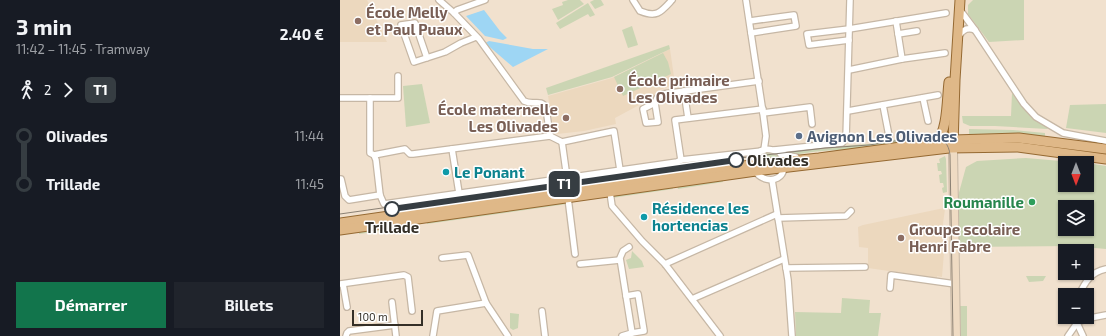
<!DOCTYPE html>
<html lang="fr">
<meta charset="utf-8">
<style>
body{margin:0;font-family:"Exo 2",sans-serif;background:#20242c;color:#f1f3f6;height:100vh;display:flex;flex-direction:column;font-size:15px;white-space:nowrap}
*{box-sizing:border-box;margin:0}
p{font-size:13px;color:#9ea1a6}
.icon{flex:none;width:22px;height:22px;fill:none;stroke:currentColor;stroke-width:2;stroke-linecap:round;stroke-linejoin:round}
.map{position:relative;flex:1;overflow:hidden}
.details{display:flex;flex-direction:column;background:#171b24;width:340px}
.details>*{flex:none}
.badge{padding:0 8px;border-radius:6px;font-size:14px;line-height:26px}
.needle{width:26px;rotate:180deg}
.fabs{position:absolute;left:718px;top:156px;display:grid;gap:8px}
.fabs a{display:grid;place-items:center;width:36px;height:36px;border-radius:0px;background:#171b24;box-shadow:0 1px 3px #0004;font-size:20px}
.scale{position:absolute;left:12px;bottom:10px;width:71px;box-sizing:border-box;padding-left:4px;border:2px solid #342f27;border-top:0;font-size:11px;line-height:14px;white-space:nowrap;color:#342f27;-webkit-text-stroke:3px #fff;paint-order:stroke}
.map>.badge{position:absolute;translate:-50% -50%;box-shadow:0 0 0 2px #fff}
.legs{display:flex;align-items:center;gap:6px;height:44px;padding:0 16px;font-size:13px}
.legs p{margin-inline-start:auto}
.headline{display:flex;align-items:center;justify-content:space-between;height:68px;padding:0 16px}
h1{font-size:22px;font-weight:700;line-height:30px}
.action{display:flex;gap:8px;margin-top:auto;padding:8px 16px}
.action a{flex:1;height:46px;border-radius:0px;background:#12754c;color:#fff;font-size:16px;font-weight:700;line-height:46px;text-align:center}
.action a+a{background:#20242c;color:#f1f3f6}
ul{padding:0 16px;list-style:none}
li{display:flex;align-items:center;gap:14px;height:48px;font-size:15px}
li i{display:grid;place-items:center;width:6px;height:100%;margin:0 5px;background:currentColor}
li i::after{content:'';width:10px;height:10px;margin:-5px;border:3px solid;border-radius:50%;background:#171b24}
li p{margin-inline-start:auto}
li:first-child i{background:linear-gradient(#0000 50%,currentColor 0)}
li:last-child i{background:linear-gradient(currentColor 50%,#0000 0)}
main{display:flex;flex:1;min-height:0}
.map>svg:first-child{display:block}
.built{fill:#ecd8be}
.green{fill:#cbd5b3;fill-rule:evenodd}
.water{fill:#9ed6f4}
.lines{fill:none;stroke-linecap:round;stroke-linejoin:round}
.street-casing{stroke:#c6b7a5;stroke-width:8}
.secondary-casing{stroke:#c6b7a5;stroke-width:10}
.primary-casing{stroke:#956932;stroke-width:11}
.street{stroke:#fff;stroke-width:5.5}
.secondary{stroke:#efdbc3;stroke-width:8}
.primary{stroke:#dfb888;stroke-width:9}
.tram{stroke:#8b8174;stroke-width:1}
.line-1-casing{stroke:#fff;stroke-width:9}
.line-1{stroke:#363d42;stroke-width:6}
.education-dot{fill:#8d6e63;stroke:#fff;stroke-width:1.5}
.service-dot{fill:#5c6f8a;stroke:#fff;stroke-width:1.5}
.stop-1-dot{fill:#fff;stroke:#363d42;stroke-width:2}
.culture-dot{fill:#0f9aa8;stroke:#fff;stroke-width:1.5}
.leisure-dot{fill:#2e9e5b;stroke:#fff;stroke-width:1.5}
.labels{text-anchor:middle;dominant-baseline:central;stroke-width:3;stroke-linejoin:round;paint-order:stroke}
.education-label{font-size:15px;font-weight:bold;fill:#785e54;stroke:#fff;text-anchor:start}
.service-label{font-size:15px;font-weight:bold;fill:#4e5e75;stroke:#fff;text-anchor:start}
.stop-label{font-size:15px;font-weight:bold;fill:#342f27;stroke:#fff;text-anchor:start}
.culture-label{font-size:15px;font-weight:bold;fill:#0d838f;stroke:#fff;text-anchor:start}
.leisure-label{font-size:15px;font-weight:bold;fill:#27864d;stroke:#fff;text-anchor:end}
</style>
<main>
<section class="details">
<div class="headline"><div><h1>3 min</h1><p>11:42 – 11:45 · Tramway</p></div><b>2.40 €</b></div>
<div class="legs"><svg class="icon" aria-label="walk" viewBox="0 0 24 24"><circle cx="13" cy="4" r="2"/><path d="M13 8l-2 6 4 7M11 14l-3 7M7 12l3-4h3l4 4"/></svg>2<svg class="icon" aria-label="forward" viewBox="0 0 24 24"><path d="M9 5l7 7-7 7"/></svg><b class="badge" style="background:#363d42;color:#fff">T1</b></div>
<ul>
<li><i style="color:#363d42"></i><b>Olivades</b><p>11:44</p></li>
<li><i style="color:#363d42"></i><b>Trillade</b><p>11:45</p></li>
</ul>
<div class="action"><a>Démarrer</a><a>Billets</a></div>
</section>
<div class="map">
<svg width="766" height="336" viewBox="0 0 766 336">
<rect width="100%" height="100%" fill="#f1e1ce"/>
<g class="built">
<path d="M0,0H27L47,42H0Z"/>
<path d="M330,49L335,84L317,91L314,97L275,118L276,124L244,131L217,134L214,131L208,96L272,78Z"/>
<path d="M604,208L605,209L602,231L604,234L603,243L601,245V250L604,252L602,277L597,276V278L528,268V248L519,247L518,227L523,225Z"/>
</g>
<g class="green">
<path d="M228,0H240L244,4L218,20L212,9L223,5L222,2Z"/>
<path d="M254,0H261L264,5L255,9L250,2Z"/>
<path d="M633,0H684V40L649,42L628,14V5Z"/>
<path d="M248,3L255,15L250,17L248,14L220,29L216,23Z"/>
<path d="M292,26L298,45L288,48L282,30Z"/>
<path d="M329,45L330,49L272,77L208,95L206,88Z"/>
<path d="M323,53L328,62L331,74L283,96L274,77Z"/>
<path d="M82,84L90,123L66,127L63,86Z"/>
<path d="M672,93L691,115L706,125L708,128L707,129L655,126H630L623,123L622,116H671Z"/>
<path d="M766,104V133L726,128L730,105Z"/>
<path d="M629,129L673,130L705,133V137L683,134H629Z"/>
<path d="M587,134L589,142L505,152C495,147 463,154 451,155L450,151L485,147L529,144Z"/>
<path d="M431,152L436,153L441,159L418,161C420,155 424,153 431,152Z"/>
<path d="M605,156L606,159L607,192L603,193L602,188L604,187L603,183H600L599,175L602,174L601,171H598L597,163H600L599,159Z"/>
<path d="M686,158L744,163H725V185H747V163L766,166V249L733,246L617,247L618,196L626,167L637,161ZM725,207H747V229H725Z"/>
<path d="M365,159L366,165L262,181L261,176L340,164L345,162Z"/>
<path d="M253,177L254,181L62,211L61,204Z"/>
<path d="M382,179L383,182L338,189L337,186Z"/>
<path d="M332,186L333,189L272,198L273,194Z"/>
<path d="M226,202L227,204L87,224L86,221Z"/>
<path d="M62,225L63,228L19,234V230Z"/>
<path d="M292,251L302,261L304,267L289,269L286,260L291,258Z"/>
<path d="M686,276H706L703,281L689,282Z"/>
<path d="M502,298L530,300L529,313H541L538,336H456L455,312L501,313Z"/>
<path d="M620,306H627V336H621Z"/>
<path d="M170,313L179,314L178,328L173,330L170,328Z"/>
</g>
<g class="water">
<path d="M144,10L160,31L167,38L163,40L145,36L126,16Z"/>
<path d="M149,41L193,49H208L173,67L145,43Z"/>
</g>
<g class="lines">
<defs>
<g id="street">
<path d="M99,0L114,13L139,39L184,101C193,106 201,98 206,108L210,136"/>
<path d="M293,0L300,11C317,18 321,12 332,0"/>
<path d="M406,0L423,113L426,136L424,150"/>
<path d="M620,10L635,30L684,104L696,117L723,133L766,141"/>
<path d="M114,13L117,10L145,0"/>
<path d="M410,21L454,15L456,26L411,33"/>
<path d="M556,21L562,59"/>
<path d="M558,34L577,31"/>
<path d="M619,36C623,29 628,27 635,30"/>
<path d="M509,40L469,45L467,34L509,29L606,13"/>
<path d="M87,58L75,23L61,25L74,62L105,52L121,43L136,37"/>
<path d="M509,70L562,59L605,53"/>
<path d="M344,91L348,118"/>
<path d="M0,98H58V76"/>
<path d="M30,98V153L34,155L36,160L40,195L44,204L337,162L341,160L422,151"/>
<path d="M583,98L588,121"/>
<path d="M315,103L318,122L306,123L303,109L315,103L317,98L323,94L419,81"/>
<path d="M543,105L549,136"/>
<path d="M508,111L598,95"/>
<path d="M423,113L470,107L472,124"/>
<path d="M112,149L119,193"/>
<path d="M434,150L502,143L506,139L510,0"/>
<path d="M440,153C444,158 445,162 444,168C441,188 410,180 414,161C420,138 443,156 456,157"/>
<path d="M34,155L65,149L70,154H73L210,136L222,142"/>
<path d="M341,160L335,120L423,109"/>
<path d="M227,178L222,142L274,131L280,170"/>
<path d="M0,179H1L5,196L9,200L40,195"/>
<path d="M432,180L448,280L452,336"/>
<path d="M270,192L272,206L302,241L325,264L380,336"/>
<path d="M228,198L235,254"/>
<path d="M438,218L506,216L511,211"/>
<path d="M102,258L128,255L146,303L168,336"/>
<path d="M240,264L280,260"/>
<path d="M325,264L437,214"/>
<path d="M446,268L525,267"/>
<path d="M0,284L64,275L68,277L72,311"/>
<path d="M3,284L7,307"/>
<path d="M550,288L551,275L615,284"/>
<path d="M739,295C745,282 751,272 766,269"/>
<path d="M286,296L298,294L304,331L292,333"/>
<path d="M352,299L444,259"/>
<path d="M52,302L56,336"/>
<path d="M202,311L205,336"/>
<path d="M6,336L7,333L9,331L55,325"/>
<path d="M93,336L97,311L146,303"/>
<path d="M282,336L292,333L280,258L283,251L289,247"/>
<path d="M728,336L737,323V317"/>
<path d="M743,336L737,323L745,319L766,315"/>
</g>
<path id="secondary" d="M613,148L616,336"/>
<g id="primary">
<path d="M596,142C608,132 607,97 609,82"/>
<path d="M613,146L615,80L620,0"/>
<path d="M0,223L383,168L479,158L613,140L679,138L766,149"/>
<path d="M0,230L416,171L609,148L678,147L766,159"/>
</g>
</defs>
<use href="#street" class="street-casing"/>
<use href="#secondary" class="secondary-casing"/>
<use href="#primary" class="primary-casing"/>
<use href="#street" class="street"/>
<use href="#secondary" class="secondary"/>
<use href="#primary" class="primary"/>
<path class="tram" d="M0,214L366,162L485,148L529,145L593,135C603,138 609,144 610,155L613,336"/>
</g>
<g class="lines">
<defs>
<path id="line-1" d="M52,209L396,160"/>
</defs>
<use href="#line-1" class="line-1-casing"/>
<use href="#line-1" class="line-1"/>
</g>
<g class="education-dot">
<circle cx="18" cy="21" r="4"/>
<circle cx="280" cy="89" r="4"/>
<circle cx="226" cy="118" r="4"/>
<circle cx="561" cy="238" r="4"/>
</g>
<circle class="service-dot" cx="459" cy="136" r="4"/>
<g class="stop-1-dot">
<circle cx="396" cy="160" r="7"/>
<circle cx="52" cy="209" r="7"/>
</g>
<g class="culture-dot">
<circle cx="106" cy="172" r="4"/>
<circle cx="304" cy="217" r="4"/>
</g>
<circle class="leisure-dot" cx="692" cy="202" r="4"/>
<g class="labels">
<g class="education-label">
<text x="26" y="12">École Melly<tspan x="26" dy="17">et Paul Puaux</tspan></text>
<text x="288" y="80">École primaire<tspan x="288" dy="17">Les Olivades</tspan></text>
<text x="218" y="109" text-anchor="end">École maternelle<tspan x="218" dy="17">Les Olivades</tspan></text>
<text x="569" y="229">Groupe scolaire<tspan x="569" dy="17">Henri Fabre</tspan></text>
</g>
<g class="service-label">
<text x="467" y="136">Avignon Les Olivades</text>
</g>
<g class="stop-label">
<text x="407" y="160">Olivades</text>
<text x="52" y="227" text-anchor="middle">Trillade</text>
</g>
<g class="culture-label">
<text x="114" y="172">Le Ponant</text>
<text x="312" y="208">Résidence les<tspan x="312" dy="17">hortencias</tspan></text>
</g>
<g class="leisure-label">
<text x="684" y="202">Roumanille</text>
</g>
</g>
</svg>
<div class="fabs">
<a><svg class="needle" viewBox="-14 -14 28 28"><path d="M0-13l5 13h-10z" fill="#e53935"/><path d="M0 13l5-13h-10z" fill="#9ea1a6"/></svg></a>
<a><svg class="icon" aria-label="layers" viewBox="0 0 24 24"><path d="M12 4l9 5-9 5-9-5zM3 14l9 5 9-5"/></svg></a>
<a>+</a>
<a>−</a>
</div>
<div class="scale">100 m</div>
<b class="badge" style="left:224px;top:184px;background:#363d42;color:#fff">T1</b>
</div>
</main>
